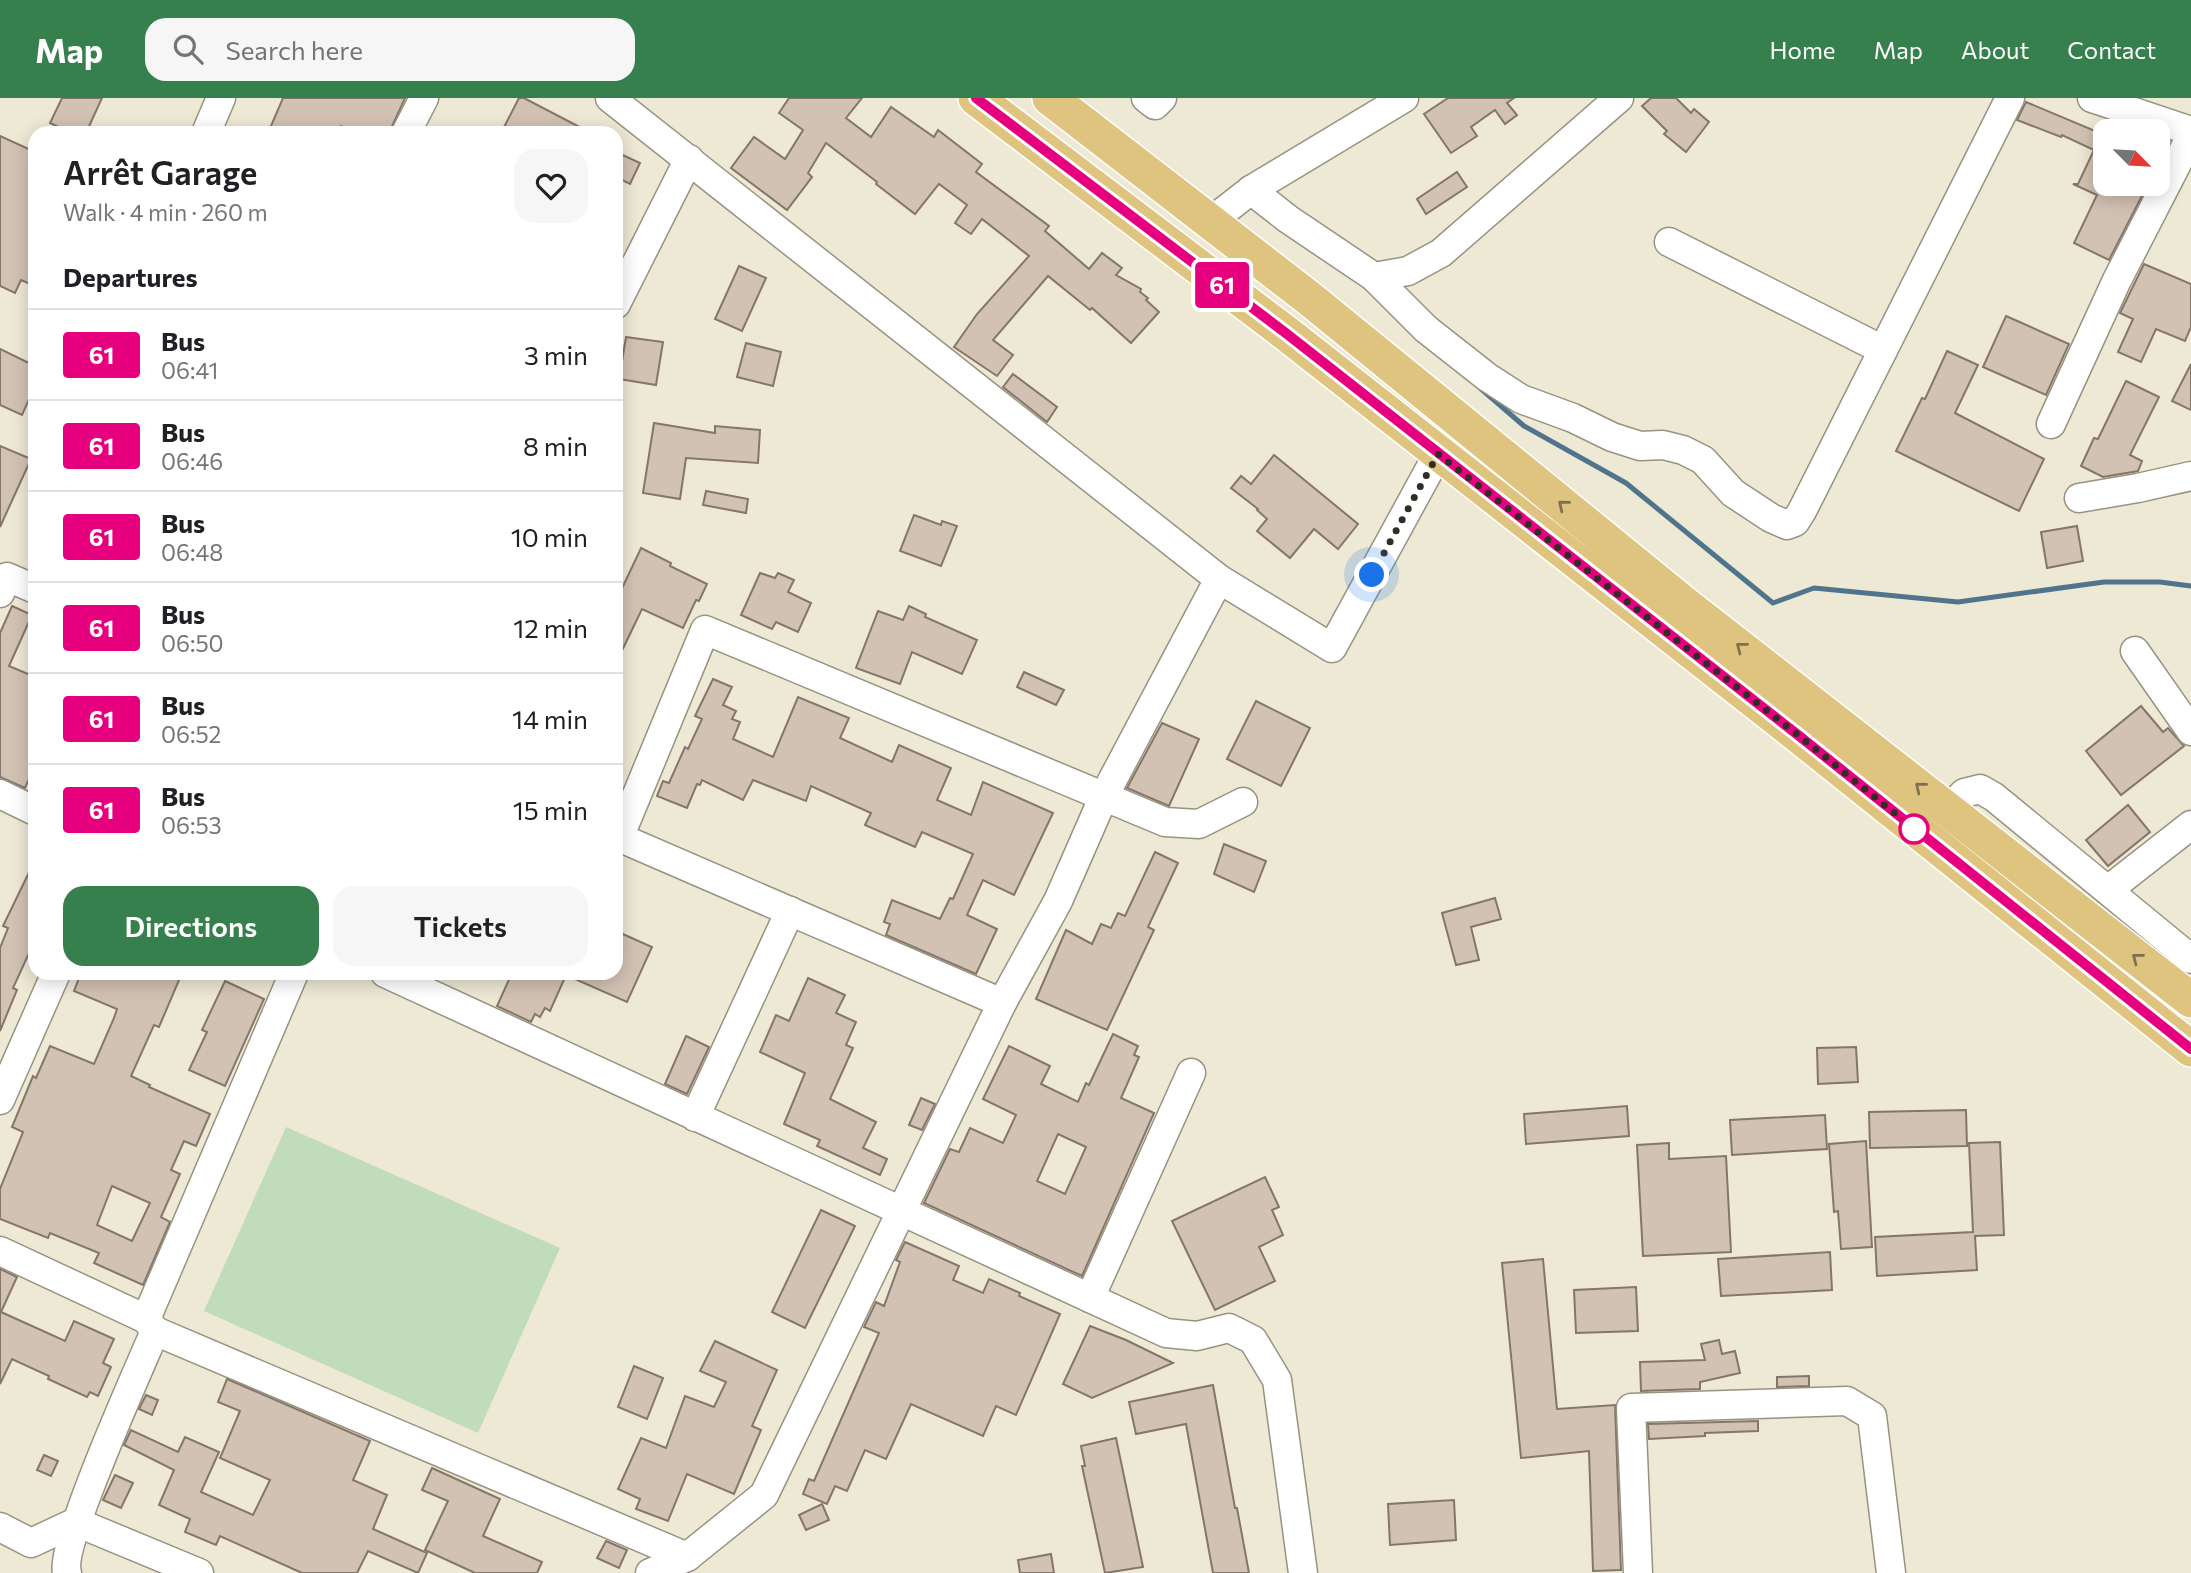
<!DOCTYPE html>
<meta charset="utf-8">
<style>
body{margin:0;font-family:Commissioner,sans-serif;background:#f6f6f6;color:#202124;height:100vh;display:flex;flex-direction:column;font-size:26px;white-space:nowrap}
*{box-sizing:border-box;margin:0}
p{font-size:23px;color:#757577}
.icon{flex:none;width:38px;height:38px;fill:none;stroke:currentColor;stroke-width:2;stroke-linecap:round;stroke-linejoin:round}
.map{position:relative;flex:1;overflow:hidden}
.details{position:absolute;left:28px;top:28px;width:595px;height:854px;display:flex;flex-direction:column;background:#fff;border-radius:21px;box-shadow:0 4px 18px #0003}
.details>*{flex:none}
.badge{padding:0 14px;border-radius:5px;font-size:24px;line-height:46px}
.needle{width:46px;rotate:114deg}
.tools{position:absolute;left:2093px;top:21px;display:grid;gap:14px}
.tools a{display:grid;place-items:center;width:77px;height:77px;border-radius:14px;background:#fff;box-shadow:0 4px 18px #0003;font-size:35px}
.you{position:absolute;width:35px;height:35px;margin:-18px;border:5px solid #fff;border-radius:50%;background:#1a73e8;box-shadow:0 0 0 10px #1a73e833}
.map>.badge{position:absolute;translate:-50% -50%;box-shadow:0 0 0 4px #fff}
h2{padding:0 35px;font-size:26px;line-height:63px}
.round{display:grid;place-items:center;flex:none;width:74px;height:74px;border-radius:21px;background:#f6f6f6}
.head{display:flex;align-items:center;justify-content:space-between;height:119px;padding:0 35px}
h1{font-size:33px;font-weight:600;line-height:52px}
.action{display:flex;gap:14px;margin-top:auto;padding:14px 35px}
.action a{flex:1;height:80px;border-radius:21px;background:#36804e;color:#fff;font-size:28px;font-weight:600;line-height:80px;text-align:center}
.action a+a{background:#f6f6f6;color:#202124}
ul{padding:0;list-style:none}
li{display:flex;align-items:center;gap:21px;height:91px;padding:0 35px;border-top:2px solid #e0e0e0}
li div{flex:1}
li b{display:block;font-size:26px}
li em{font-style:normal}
li .badge{min-width:77px;font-weight:700;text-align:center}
header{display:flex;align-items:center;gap:42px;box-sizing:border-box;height:98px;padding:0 35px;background:#36804e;color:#fff}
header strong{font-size:33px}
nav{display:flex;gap:38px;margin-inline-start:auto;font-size:24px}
.search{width:490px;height:63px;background:#f6f6f6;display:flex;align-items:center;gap:18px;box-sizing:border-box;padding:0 24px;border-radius:21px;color:#757577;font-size:26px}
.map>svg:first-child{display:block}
.green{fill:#c1dcb9}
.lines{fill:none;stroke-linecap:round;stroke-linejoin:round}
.stream{stroke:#4f748b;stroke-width:5}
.building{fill:#d2c2b3;stroke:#857669;stroke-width:2;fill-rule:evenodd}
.minor-casing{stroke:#989381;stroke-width:31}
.major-casing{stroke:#fff;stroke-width:38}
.minor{stroke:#fff;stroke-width:28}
.major{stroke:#dfc480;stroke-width:35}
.oneway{stroke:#7e724e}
.line-casing{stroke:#fff;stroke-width:16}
.line{stroke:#e6007e;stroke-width:10}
.walk{stroke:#2f2e26;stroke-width:7;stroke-dasharray:0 12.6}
.stop-dot{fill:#fff;stroke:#e6007e;stroke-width:3.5}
</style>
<header>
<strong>Map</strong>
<div class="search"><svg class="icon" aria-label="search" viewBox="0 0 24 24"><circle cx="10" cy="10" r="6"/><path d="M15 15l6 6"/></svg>Search here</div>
<nav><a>Home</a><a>Map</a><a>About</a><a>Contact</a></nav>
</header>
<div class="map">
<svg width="2191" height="1475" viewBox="0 0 2191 1475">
<rect width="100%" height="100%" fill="#eee9d5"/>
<path class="green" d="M286,1029L560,1150L478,1335L204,1213Z"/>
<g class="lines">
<path class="stream" d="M1480,290L1524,328L1626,385L1773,505L1814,490L1958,504L2104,484H2160L2191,488"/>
</g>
<g class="building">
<path d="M62,0H102L86,35H61L63,31L50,25Z"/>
<path d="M283,0H405L389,35H356L341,28L338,35H268Z"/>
<path d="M519,0H524L591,35H501Z"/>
<path d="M789,0H862L846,20L871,39L891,9L934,39L938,32L982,66L976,74L1049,128L1045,133L1089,171L1102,155L1122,170L1116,177L1141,191L1140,194L1148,200L1146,202L1159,214L1131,245L1092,210L1090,212L1048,178L993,242L1013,257L997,278L954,249L977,216L1029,158L982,121L971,136L955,125L967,107L939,86L915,116L876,86L877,84L826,45L808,75L812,79L787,112L731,70L754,39L785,61L803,32L779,15Z"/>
<path d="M1448,0H1514L1507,5L1517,17L1505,26L1495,12L1471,29L1477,38L1451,55L1424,16Z"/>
<path d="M1651,0H1676L1691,15L1694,11L1709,24L1686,54L1664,36L1667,33L1642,8Z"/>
<path d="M2026,4L2102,36L2105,29V86H2148L2109,162L2074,145L2097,97L2073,86H2078L2094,52L2062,37L2061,39L2017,22Z"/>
<path d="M0,38L35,54V188L21,182L15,195L0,188Z"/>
<path d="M616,54L640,65L630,86L616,79Z"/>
<path d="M1457,74L1467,89L1426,116L1417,101Z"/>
<path d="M2144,166L2191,186V229L2185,243L2156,231L2141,264L2118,254L2133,221L2120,215Z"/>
<path d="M739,168L766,180L742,233L715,221Z"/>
<path d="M2006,218L2069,246L2046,297L1983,269Z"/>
<path d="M626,239L663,244L656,287L619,281Z"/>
<path d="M746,245L781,254L773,288L737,279Z"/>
<path d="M0,251L35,268V299L31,297L22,317L0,307Z"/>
<path d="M1947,253L1978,267L1955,315L2044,361L2019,413L1896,353L1922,300L1925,301Z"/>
<path d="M2191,266V312L2172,303Z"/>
<path d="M1013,276L1057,309L1047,324L1003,289Z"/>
<path d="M2126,283L2159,299L2130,357L2142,363L2138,373L2103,379L2081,368L2094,340L2098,341Z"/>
<path d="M654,325L715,335V328L760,332L758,365L686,360L680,401L643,395Z"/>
<path d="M0,348L31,361L0,429Z"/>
<path d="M1274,357L1358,426L1338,451L1314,431L1290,460L1257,433L1267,421L1257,412L1258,411L1231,390L1241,378L1251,386Z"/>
<path d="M706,393L748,401L746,415L703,407Z"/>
<path d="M914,417L941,427L942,423L957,428L941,468L900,453Z"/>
<path d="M2077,428L2083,463L2047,470L2041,434Z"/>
<path d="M641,450L671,465L670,468L707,486L699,503L696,502L683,530L642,511L616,565V503Z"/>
<path d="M760,475L775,480L778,475L794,482L788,494L811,505L798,534L776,524L772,531L741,517Z"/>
<path d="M12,508L32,517L9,568L35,579V667L25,690L0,679V535Z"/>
<path d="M909,508L926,516L925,519L977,542L962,576L912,554L900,586L856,570L878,513L903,522Z"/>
<path d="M1024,574L1064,592L1056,607L1017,589Z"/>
<path d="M713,581L732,589L723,607L736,613L732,621L740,624L733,641L773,659L798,599L849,620L840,640L892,664L899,647L951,670L937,702L971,717L983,684L1053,715L1014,797L983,782L967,817L997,831L976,876L886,837L890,826L884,824L892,802L940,821L950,800L953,801L973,756L922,734L915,749L865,727L871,715L811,688L806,703L753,682L743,702L702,682L700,687L697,686L687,710L657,698L663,683L669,685L685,649L688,651L702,621L695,618Z"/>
<path d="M1256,603L1310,630L1281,688L1227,661Z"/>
<path d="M2141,608L2163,634L2168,630L2184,648L2121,697L2086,653Z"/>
<path d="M1162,625L1199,641L1169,708L1127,690Z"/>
<path d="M2128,707L2150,734L2108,768L2086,742Z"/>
<path d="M1224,746L1266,763L1254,794L1214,776Z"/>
<path d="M1155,754L1178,765L1148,829L1154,832L1107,932L1036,901L1066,832L1092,846L1101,826L1111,830L1118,815L1125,818Z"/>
<path d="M35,762V842L13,890L17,892L0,933V850L8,830L3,828Z"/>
<path d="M1495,800L1501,821L1471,829L1479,862L1456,867L1442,815Z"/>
<path d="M616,833L652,849L627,904L566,877L550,913L545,910L540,919L535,916L531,924L497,908L512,875H616Z"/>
<path d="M81,875H182L159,929L154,927L131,978L150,987L149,989L210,1016L196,1048L184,1043L171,1072L180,1076L161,1119L170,1124L143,1187L94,1165L99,1155L50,1135L48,1140L0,1121V1091L23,1034L12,1029L33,978L36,980L50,948L94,966L114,920L117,911L74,893ZM112,1088L150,1105L132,1143L97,1127Z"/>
<path d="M808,880L845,897L836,915L856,924L846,947L853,950L830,1001L876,1024L863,1050L887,1061L880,1077L817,1048L820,1042L784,1026L805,975L760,954L776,917L789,923Z"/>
<path d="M225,883L264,901L225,988L189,972L207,934L202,932Z"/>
<path d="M1113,936L1138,948L1134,957L1139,959L1121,1000L1154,1015L1082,1178L924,1105L950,1051L959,1054L970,1030L1003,1045L1016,1017L983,1001L1009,948L1050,968L1041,986L1078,1004L1086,985L1089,987ZM1058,1036L1086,1049L1065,1096L1037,1083Z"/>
<path d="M686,938L709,949L687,996L665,986Z"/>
<path d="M1856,949L1858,984L1818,986L1817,950Z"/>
<path d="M921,1000L935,1006L922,1032L909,1027Z"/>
<path d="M1627,1008L1629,1038L1526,1046L1524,1016Z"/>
<path d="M1966,1012L1967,1048L1870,1050L1869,1014Z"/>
<path d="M1825,1017L1827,1051L1732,1057L1730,1022Z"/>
<path d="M1866,1043L1872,1149L1841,1151L1838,1113L1834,1114L1829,1046Z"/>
<path d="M2000,1044L2004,1137L1975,1138L1977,1172L1877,1178L1875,1139L1973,1134L1969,1045Z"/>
<path d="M1669,1045V1061L1726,1058L1731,1154L1643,1158L1637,1047Z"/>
<path d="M1265,1079L1279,1109L1272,1112L1283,1137L1259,1149L1275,1183L1215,1212L1172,1123Z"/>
<path d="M821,1112L855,1128L805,1230L772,1214Z"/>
<path d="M905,1144L959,1168L953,1182L983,1195L989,1181L1020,1195L1019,1198L1060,1216L1016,1317L996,1308L983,1338L911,1306L886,1361L865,1352L847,1393L835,1388L827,1406L803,1396L809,1381L814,1383L879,1235L864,1229L876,1204L884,1208L900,1164L896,1162Z"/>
<path d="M1830,1154L1832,1192L1721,1198L1718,1161Z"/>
<path d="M1543,1161L1557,1311L1615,1307L1621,1472L1593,1473L1589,1353L1521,1360L1502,1165Z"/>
<path d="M0,1171L17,1179L1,1214L65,1243L74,1223L114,1241L103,1265L111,1269L98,1298L90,1294L87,1299L48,1281L49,1278L12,1261L0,1286Z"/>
<path d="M1636,1189L1638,1233L1576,1235L1574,1192Z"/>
<path d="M1090,1228L1126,1242L1173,1265L1092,1300L1063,1286Z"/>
<path d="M1719,1242L1722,1256L1735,1253L1740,1275L1700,1284V1291L1641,1293L1640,1264L1705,1262L1701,1246Z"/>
<path d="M715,1243L777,1272L752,1328L761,1332L734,1396L687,1376L668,1423L636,1411L640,1401L618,1391L641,1340L666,1350L685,1298L714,1309L726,1284L700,1273Z"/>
<path d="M634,1268L663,1280L647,1321L618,1309Z"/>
<path d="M1809,1278V1288L1777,1289V1279Z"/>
<path d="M227,1281L370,1343L353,1382L387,1397L373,1431L427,1455L418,1475L368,1453L357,1475H302L220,1438L216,1447L185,1434L190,1421L159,1407L174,1372L124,1347L131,1332L178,1354L185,1339L219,1354L201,1394L253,1417L270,1382L220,1360L240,1313L218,1304Z"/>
<path d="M1213,1287L1235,1410H1237L1249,1475H1213L1186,1326L1136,1336L1129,1304Z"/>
<path d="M146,1297L158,1302L152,1317L139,1311Z"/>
<path d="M1758,1323V1333L1705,1335V1338L1649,1341L1648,1326Z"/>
<path d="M1116,1340L1143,1469L1105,1475L1082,1368H1085L1081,1348Z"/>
<path d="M44,1357L58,1363L51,1378L37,1372Z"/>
<path d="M432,1370L500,1401L483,1438L542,1464L537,1475H475L425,1452L448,1403L422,1392Z"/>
<path d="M115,1377L133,1385L121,1410L103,1402Z"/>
<path d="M1454,1402L1456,1442L1390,1447L1388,1406Z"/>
<path d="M822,1406L829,1422L806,1432L799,1417Z"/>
<path d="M606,1443L627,1452L619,1470L597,1460Z"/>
<path d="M1051,1456L1054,1475H1020L1018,1462Z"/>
</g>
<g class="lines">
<defs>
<g id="minor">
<path d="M610,0L1219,481L1332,550L1438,356"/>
<path d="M1146,0L1155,7L1162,0"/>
<path d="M2092,0L2191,33"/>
<path d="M206,35L221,0"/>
<path d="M406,35L424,0"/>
<path d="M1251,92L1288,121L1374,179L1426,231L1487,279L1521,301L1573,320L1612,339L1640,348L1663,347L1683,352L1703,362L1733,395L1771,420L1787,427L1795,424L1802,413L2010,0"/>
<path d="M1210,124L1251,92L1404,0"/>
<path d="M1669,144L1883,252"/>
<path d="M1374,179L1408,173L1441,155L1619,0"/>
<path d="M616,206L689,61"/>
<path d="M2051,326L2117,182L2191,38"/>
<path d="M2079,400L2138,390L2191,378"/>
<path d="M0,495L7,479L35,491"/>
<path d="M2135,553L2191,633"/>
<path d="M0,696L35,713"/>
<path d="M1949,711L1964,695L1980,691L1994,699L2191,861"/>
<path d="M616,738L1002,905"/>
<path d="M619,740L705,532L1165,724L1199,726L1243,704"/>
<path d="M2108,792L2191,727"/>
<path d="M385,875L1166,1235L1197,1238L1229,1230L1253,1242L1277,1282L1303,1475"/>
<path d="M0,1002L56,875"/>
<path d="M695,1019L790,813"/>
<path d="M0,1153L146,1221"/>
<path d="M1090,1200L1191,975"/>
<path d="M155,1233L687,1459"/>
<path d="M0,1429L31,1445L76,1424L199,1475"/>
<path d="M67,1475C59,1447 139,1271 155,1233L146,1221L294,875"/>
<path d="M650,1475L687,1459L764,1397L1002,905L1058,803L1104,698L1219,481"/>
<path d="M1638,1475L1631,1310L1847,1303L1872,1318L1891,1475"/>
</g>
<g id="major">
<path d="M976,0L1287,236L1798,637L2191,951"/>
<path d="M1050,0L1310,201L1683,505L2191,902"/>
</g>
</defs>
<use href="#minor" class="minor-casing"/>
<use href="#major" class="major-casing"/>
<use href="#minor" class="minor"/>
<use href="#major" class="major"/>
</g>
<defs><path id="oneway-chevron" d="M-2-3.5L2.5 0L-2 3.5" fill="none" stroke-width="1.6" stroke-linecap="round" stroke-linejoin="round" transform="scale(1.75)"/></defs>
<g class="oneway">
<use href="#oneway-chevron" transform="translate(1563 407) rotate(-141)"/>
<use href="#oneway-chevron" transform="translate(1741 549) rotate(-142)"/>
<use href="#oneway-chevron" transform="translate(1920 689) rotate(-141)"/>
<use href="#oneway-chevron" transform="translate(2137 860) rotate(-142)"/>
</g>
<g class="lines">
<defs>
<path id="line" d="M976,0L1287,236L1798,637L2191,951"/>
</defs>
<use href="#line" class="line-casing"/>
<use href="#line" class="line"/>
<path class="walk" d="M1372,477L1438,356L1798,637L1914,731"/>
</g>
<circle class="stop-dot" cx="1914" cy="731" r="14"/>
</svg>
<div class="tools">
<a><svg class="needle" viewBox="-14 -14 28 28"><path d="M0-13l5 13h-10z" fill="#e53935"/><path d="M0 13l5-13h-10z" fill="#757577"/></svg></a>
</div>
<div class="you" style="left:1372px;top:477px"></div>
<b class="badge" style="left:1222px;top:187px;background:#e6007e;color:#fff">61</b>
<section class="details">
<div class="head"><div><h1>Arrêt Garage</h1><p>Walk · 4 min · 260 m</p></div><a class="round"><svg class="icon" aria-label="heart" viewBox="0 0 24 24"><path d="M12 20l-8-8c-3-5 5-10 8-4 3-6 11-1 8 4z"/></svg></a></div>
<h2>Departures</h2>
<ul>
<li><span class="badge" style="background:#e6007e;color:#fff">61</span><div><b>Bus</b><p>06:41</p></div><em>3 min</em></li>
<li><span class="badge" style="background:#e6007e;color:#fff">61</span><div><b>Bus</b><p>06:46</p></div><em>8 min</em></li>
<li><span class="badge" style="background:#e6007e;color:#fff">61</span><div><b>Bus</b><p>06:48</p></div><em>10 min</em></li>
<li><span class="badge" style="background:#e6007e;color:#fff">61</span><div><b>Bus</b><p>06:50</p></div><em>12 min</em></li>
<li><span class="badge" style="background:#e6007e;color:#fff">61</span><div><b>Bus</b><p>06:52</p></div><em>14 min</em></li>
<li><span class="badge" style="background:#e6007e;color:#fff">61</span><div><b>Bus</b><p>06:53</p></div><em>15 min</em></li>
</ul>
<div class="action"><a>Directions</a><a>Tickets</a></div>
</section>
</div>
